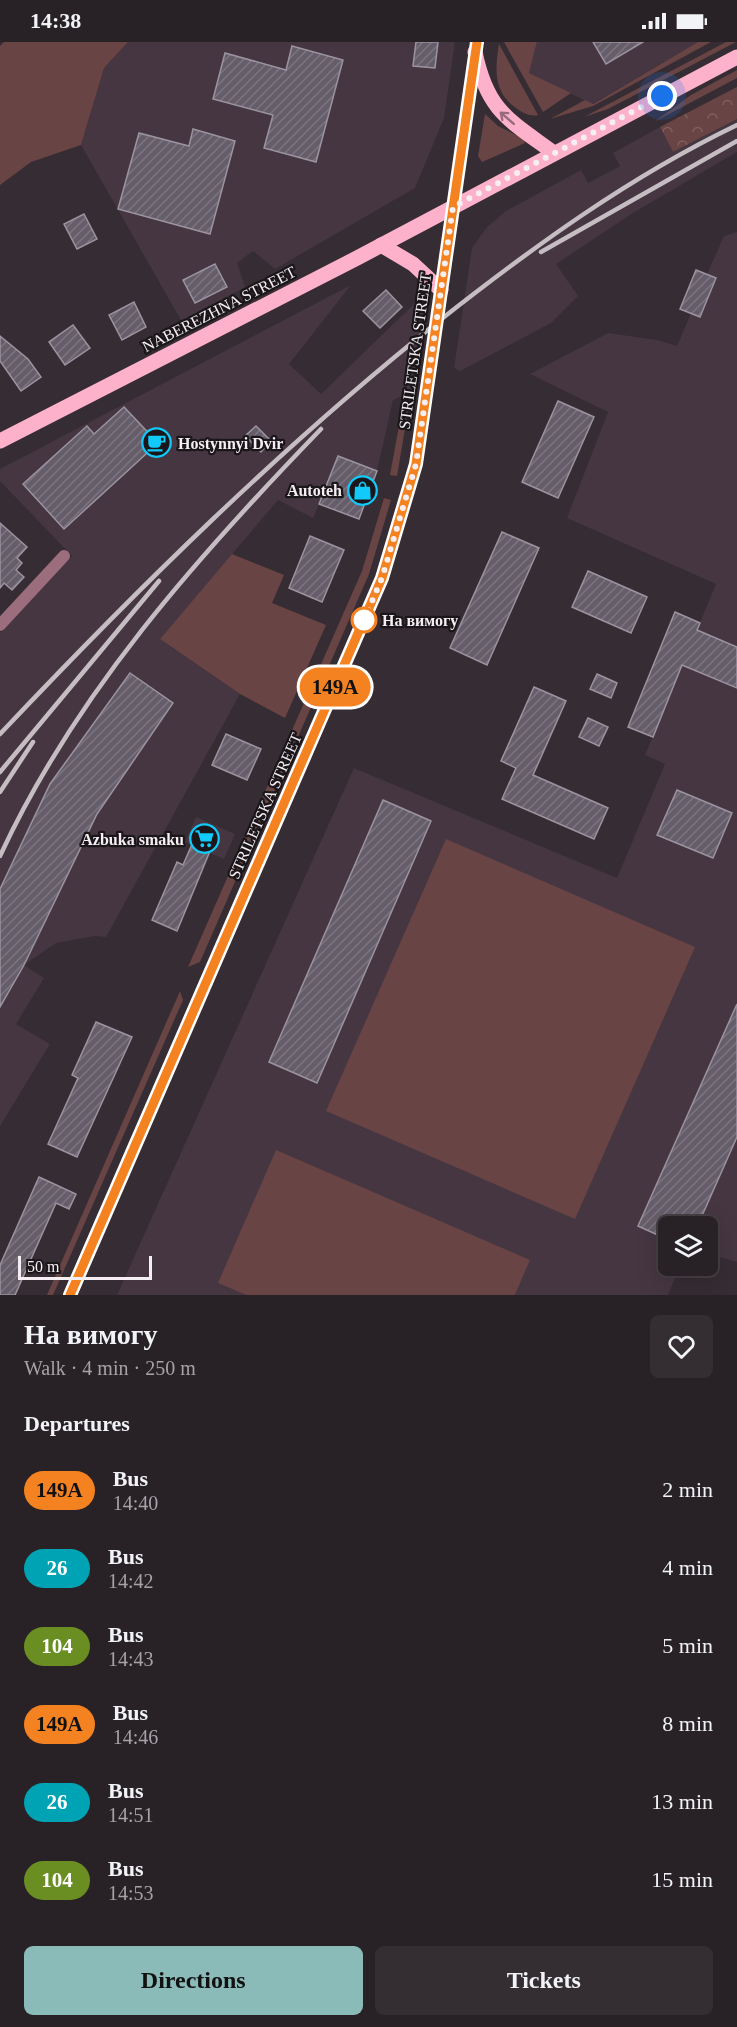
<!DOCTYPE html>
<meta charset="utf-8">
<style>
body{margin:0;font-family:Georgia,serif;background:#342e32;color:#f1f3f6;height:100vh;display:flex;flex-direction:column;font-size:22px;white-space:nowrap}
*{box-sizing:border-box;margin:0}
p{font-size:20px;color:#a5a3a7}
.icon{flex:none;width:33px;height:33px;fill:none;stroke:currentColor;stroke-width:2;stroke-linecap:round;stroke-linejoin:round}
.map{position:relative;height:1253px;overflow:hidden}
.sheet{display:flex;flex-direction:column;background:#282126;flex:1}
.sheet>*{flex:none}
.badge{padding:0 12px;border-radius:20px;font-size:21px;line-height:39px}
.tools{position:absolute;left:658px;top:1174px;display:grid;gap:12px}
.tools a{display:grid;place-items:center;width:60px;height:60px;border-radius:9px;background:#282126;box-shadow:0 6px 24px #0002,0 0 0 2px #443e43;font-size:30px}
.scale{position:absolute;left:18px;bottom:15px;width:134px;box-sizing:border-box;padding-left:6px;border:3px solid #f5eef3;border-top:0;font-size:16px;line-height:21px;white-space:nowrap;color:#f5eef3;-webkit-text-stroke:4px #1a1619;paint-order:stroke}
.you{position:absolute;width:30px;height:30px;margin:-15px;border:4px solid #fff;border-radius:50%;background:#1a73e8;box-shadow:0 0 0 9px #1a73e833}
.map>.badge{position:absolute;translate:-50% -50%;box-shadow:0 0 0 3px #fff}
h2{padding:0 24px;font-size:22px;line-height:54px}
.round{display:grid;place-items:center;flex:none;width:63px;height:63px;border-radius:9px;background:#342e32}
.head{display:flex;align-items:center;justify-content:space-between;height:102px;padding:0 24px}
h1{font-size:28px;font-weight:800;line-height:45px}
.cta{display:flex;gap:12px;margin-top:auto;padding:12px 24px}
.cta a{flex:1;height:69px;border-radius:9px;background:#8bbbb9;color:#111;font-size:24px;font-weight:800;line-height:69px;text-align:center}
.cta a+a{background:#342e32;color:#f1f3f6}
ul{padding:0;list-style:none}
li{display:flex;align-items:center;gap:18px;height:78px;padding:0 24px}
li div{flex:1}
li b{display:block;font-size:22px}
li em{font-style:normal}
li .badge{min-width:66px;font-weight:700;text-align:center}
.status{display:flex;justify-content:space-between;align-items:center;height:42px;padding:0 30px;background:#282126;direction:ltr}
.status svg{height:16px;fill:currentColor}
.map>svg:first-child{display:block}
.built{fill:#453641}
.grass{fill:#694444}
.forest{fill:url(#forest-crowns)}
.building{fill:url(#building-hatch);stroke:#9b94a0;stroke-width:1.5}
.lines{fill:none;stroke-linecap:round;stroke-linejoin:round}
.street{stroke:#9c6d7d;stroke-width:12}
.secondary{stroke:#d98fa9;stroke-width:12}
.primary{stroke:#feb1cb;stroke-width:15}
.rail{stroke:#c5bdc2;stroke-width:4.5}
.oneway{stroke:#976b7b}
.line-casing{stroke:#fff;stroke-width:14}
.line{stroke:#f58220;stroke-width:9}
.walk{stroke:#f5eef3;stroke-width:6;stroke-dasharray:0 10.8}
.stop-dot{fill:#fff;stroke:#f58220;stroke-width:3}
.labels{text-anchor:middle;dominant-baseline:central;stroke-width:4.5;stroke-linejoin:round;paint-order:stroke}
.street-label{font-size:16px;fill:#f5eef3;stroke:#1a1619}
.poi-label{font-size:16px;font-weight:bold;fill:#f5eef3;stroke:#1a1619;text-anchor:end}
.stop-label{font-size:16px;font-weight:bold;fill:#f5eef3;stroke:#1a1619;text-anchor:start}
</style>
<div class="status"><b>14:38</b><svg viewBox="0 0 49 12"><path d="M0 12V9h3v3zM5 12V6h3v6zM10 12V3h3v9zM15 12V0h3v12zM26 1h20v11H26zM47 4h2v5h-2z"/></svg></div>
<div class="map">
<svg width="737" height="1253" viewBox="0 0 737 1253">
<defs>
<pattern id="forest-crowns" width="20" height="18" patternUnits="userSpaceOnUse" patternTransform="scale(1.5)"><rect width="20" height="18" fill="#694444"/><path d="M2 6a3 3 0 1 1 6 0M12 15a3 3 0 1 1 6 0" fill="none" stroke="#7f5f5f"/></pattern>
<pattern id="building-hatch" width="6" height="6" patternUnits="userSpaceOnUse" patternTransform="scale(1.5)"><rect width="6" height="6" fill="#655e6a"/><path d="M-1 1l2-2M0 6l6-6M5 7l2-2" fill="none" stroke="#7c7580"/></pattern>
</defs>
<rect width="100%" height="100%" fill="#362c33"/>
<g class="built">
<path d="M128,0H455L444,76L415,146L275,227L253,209L237,221L245,245L182,280L81,103L104,26Z"/>
<path d="M537,0H698L592,62L529,31Z"/>
<path d="M737,77V110L633,171L556,222L578,254L551,281L460,329L454,326L472,206L487,185L506,169L581,128L588,141L620,124L613,111L660,85L673,110Z"/>
<path d="M737,190V1220L708,1212V1185H669V1224H680L668,1253H515L530,1218L218,1241L246,1253H117L354,726L617,836L665,722L645,713L716,542L567,476L608,370L530,332L608,291L657,298L677,304L691,271L680,267L696,228L707,232L724,194Z"/>
<path d="M351,243L289,322L321,352L414,262L424,270L412,349L393,358L377,429L359,477L319,462L313,476L278,458L160,597L240,652L106,895L95,894L56,901L24,923L44,936L16,982L50,1002L0,1084V591L72,514L0,439V427Z"/>
<path d="M196,775L235,792L224,817L185,800Z"/>
</g>
<g class="grass">
<path d="M4,0H128L104,26L81,103L31,120L0,143V4Z"/>
<path d="M504,0H537L529,31L571,51L543,70Z"/>
<path d="M698,0H711L593,64L550,77L585,58L593,62Z"/>
<path d="M726,0H736L608,67L584,75Z"/>
<path d="M499,2L538,73C530,75 523,71 516,66C493,50 495,27 499,2Z"/>
<path d="M737,28V36L654,80L691,53Z"/>
<path d="M485,72L498,84L524,97L525,101L482,120L478,114Z"/>
<path d="M408,369L397,434L390,433L401,373Z"/>
<path d="M384,456L391,458L369,532L200,920L188,925L362,529Z"/>
<path d="M232,512L284,533L272,561L326,583L285,676L240,652L160,597Z"/>
<path d="M446,797L695,905L575,1177L326,1069Z"/>
<path d="M180,949L183,958L53,1253H47Z"/>
<path d="M276,1108L530,1218L515,1253H246L218,1241Z"/>
</g>
<path class="forest" d="M737,45V77L673,110L660,85Z"/>
<g class="building">
<path d="M416,0H438L435,26L413,24Z"/>
<path d="M593,0H643L606,22Z"/>
<path d="M292,4L343,18L316,120L264,106L273,73L213,57L225,11L286,28Z"/>
<path d="M193,87L235,99L210,192L118,167L139,91L189,104Z"/>
<path d="M84,172L97,197L77,207L64,182Z"/>
<path d="M215,222L227,245L195,261L183,238Z"/>
<path d="M696,228L716,236L700,275L680,267Z"/>
<path d="M386,248L402,265L380,286L363,269Z"/>
<path d="M134,260L146,285L122,298L109,273Z"/>
<path d="M73,283L90,306L65,323L49,300Z"/>
<path d="M0,294L28,317L41,335L21,349L0,319Z"/>
<path d="M558,359L594,375L558,456L522,440Z"/>
<path d="M124,365L158,401L64,487L23,442L87,384L94,392Z"/>
<path d="M256,384L271,399L261,410L245,394Z"/>
<path d="M338,414L377,429L359,477L319,462Z"/>
<path d="M0,481L27,505L17,516L22,521L16,528L24,535L12,548L4,541L0,546Z"/>
<path d="M502,490L539,506L487,623L450,606Z"/>
<path d="M310,494L344,508L322,560L289,546Z"/>
<path d="M588,529L647,555L631,591L572,565Z"/>
<path d="M675,570L700,581L697,588L737,605V646L682,623L653,695L628,685Z"/>
<path d="M130,631L173,661L97,772L24,923L0,965V847L50,742Z"/>
<path d="M597,632L617,641L611,656L590,647Z"/>
<path d="M534,645L566,659L533,733L608,766L594,797L502,757L516,726L501,719Z"/>
<path d="M588,676L608,685L599,704L579,695Z"/>
<path d="M226,692L261,707L247,738L212,723Z"/>
<path d="M677,748L732,771L713,816L657,793Z"/>
<path d="M383,758L431,779L317,1041L269,1020Z"/>
<path d="M200,784L217,792L177,889L152,878L177,820L183,823Z"/>
<path d="M737,962V1095L697,1185H669V1198L638,1184Z"/>
<path d="M96,980L132,995L77,1115L48,1102L78,1036L72,1033Z"/>
<path d="M39,1135L76,1152L69,1167L56,1161L15,1253H0V1223Z"/>
</g>
<g class="lines">
<path class="street" d="M0,583L64,514"/>
<path class="secondary" d="M70,1253L382,536L416,421L477,0"/>
<g class="primary">
<path d="M475,10C487,69 509,78 554,111"/>
<path d="M381,203L413,222L441,248"/>
<path d="M0,399L359,215L737,15"/>
</g>
<g class="rail">
<path d="M541,210L737,99"/>
<path d="M0,692C138,546 281,405 439,279C533,205 629,135 737,83"/>
<path d="M0,730L159,539"/>
<path d="M0,750L33,700"/>
<path d="M0,814C75,652 198,514 321,387"/>
</g>
</g>
<defs><path id="oneway-shaft" d="M-6 0H5M1.5-3L5.5 0L1.5 3" fill="none" stroke-width="1.6" stroke-linecap="round" stroke-linejoin="round" transform="scale(1.5)"/></defs>
<use class="oneway" href="#oneway-shaft" transform="translate(507 76) rotate(-139)"/>
<g class="lines">
<defs>
<path id="line" d="M70,1253L382,536L416,422L477,0"/>
</defs>
<use href="#line" class="line-casing"/>
<use href="#line" class="line"/>
<path class="walk" d="M364,578L382,536L416,422L453,165L662,54"/>
</g>
<defs>
<symbol id="cafe-ring" viewBox="-11 -11 22 22"><circle r="9.5" fill="#1a1619" stroke="#11cafa" stroke-width="1.5"/><path d="M-5.5-4.5H6V0H3Q3 3.5 0 3.5H-2.5Q-5.5 3.5-5.5 0ZM3-3.2v2h1.7v-2ZM-6 4.5H4V6H-6Z" fill="#11cafa"/></symbol>
<symbol id="shop-ring" viewBox="-11 -11 22 22"><circle r="9.5" fill="#1a1619" stroke="#11cafa" stroke-width="1.5"/><path d="M-5-2.5h2.3a2.7 3.5 0 0 1 5.4 0H5L5.5 6h-11ZM-1.5-2.5h3a1.5 2.3 0 0 0-3 0Z" fill="#11cafa"/></symbol>
<symbol id="supermarket-ring" viewBox="-11 -11 22 22"><circle r="9.5" fill="#1a1619" stroke="#11cafa" stroke-width="1.5"/><path d="M-6-5.5h2.5l.6 2H6L4.5 2H-2.5L-4.4-4H-6ZM-1.5 3.2a1.3 1.3 0 1 0 .1 0ZM3 3.2a1.3 1.3 0 1 0 .1 0Z" fill="#11cafa"/></symbol>
</defs>
<g fill-rule="evenodd">
<use href="#cafe-ring" x="140" y="384" width="33" height="33"/>
<use href="#shop-ring" x="346" y="432" width="33" height="33"/>
<use href="#supermarket-ring" x="188" y="780" width="33" height="33"/>
</g>
<circle class="stop-dot" cx="364" cy="578" r="12"/>
<g class="labels">
<g class="street-label">
<text transform="translate(219 267) rotate(-27)">NABEREZHNA STREET</text>
<text transform="translate(415 309) rotate(-82)">STRILETSKA STREET</text>
<text transform="translate(265 764) rotate(-66)">STRILETSKA STREET</text>
</g>
<g class="poi-label">
<text x="178" y="401" text-anchor="start">Hostynnyi Dvir</text>
<text x="342" y="448">Autoteh</text>
<text x="184" y="797">Azbuka smaku</text>
</g>
<g class="stop-label">
<text x="382" y="578">На вимогу</text>
</g>
</g>
</svg>
<div class="tools">
<a><svg class="icon" aria-label="layers" viewBox="0 0 24 24"><path d="M12 4l9 5-9 5-9-5zM3 14l9 5 9-5"/></svg></a>
</div>
<div class="scale">50 m</div>
<div class="you" style="left:662px;top:54px"></div>
<b class="badge" style="left:335px;top:645px;background:#f58220;color:#111">149А</b>
</div>
<section class="sheet">
<div class="head"><div><h1>На вимогу</h1><p>Walk · 4 min · 250 m</p></div><a class="round"><svg class="icon" aria-label="heart" viewBox="0 0 24 24"><path d="M12 20l-8-8c-3-5 5-10 8-4 3-6 11-1 8 4z"/></svg></a></div>
<h2>Departures</h2>
<ul>
<li><span class="badge" style="background:#f58220;color:#111">149А</span><div><b>Bus</b><p>14:40</p></div><em>2 min</em></li>
<li><span class="badge" style="background:#00a3b4;color:#fff">26</span><div><b>Bus</b><p>14:42</p></div><em>4 min</em></li>
<li><span class="badge" style="background:#6b8e23;color:#fff">104</span><div><b>Bus</b><p>14:43</p></div><em>5 min</em></li>
<li><span class="badge" style="background:#f58220;color:#111">149А</span><div><b>Bus</b><p>14:46</p></div><em>8 min</em></li>
<li><span class="badge" style="background:#00a3b4;color:#fff">26</span><div><b>Bus</b><p>14:51</p></div><em>13 min</em></li>
<li><span class="badge" style="background:#6b8e23;color:#fff">104</span><div><b>Bus</b><p>14:53</p></div><em>15 min</em></li>
</ul>
<div class="cta"><a>Directions</a><a>Tickets</a></div>
</section>
